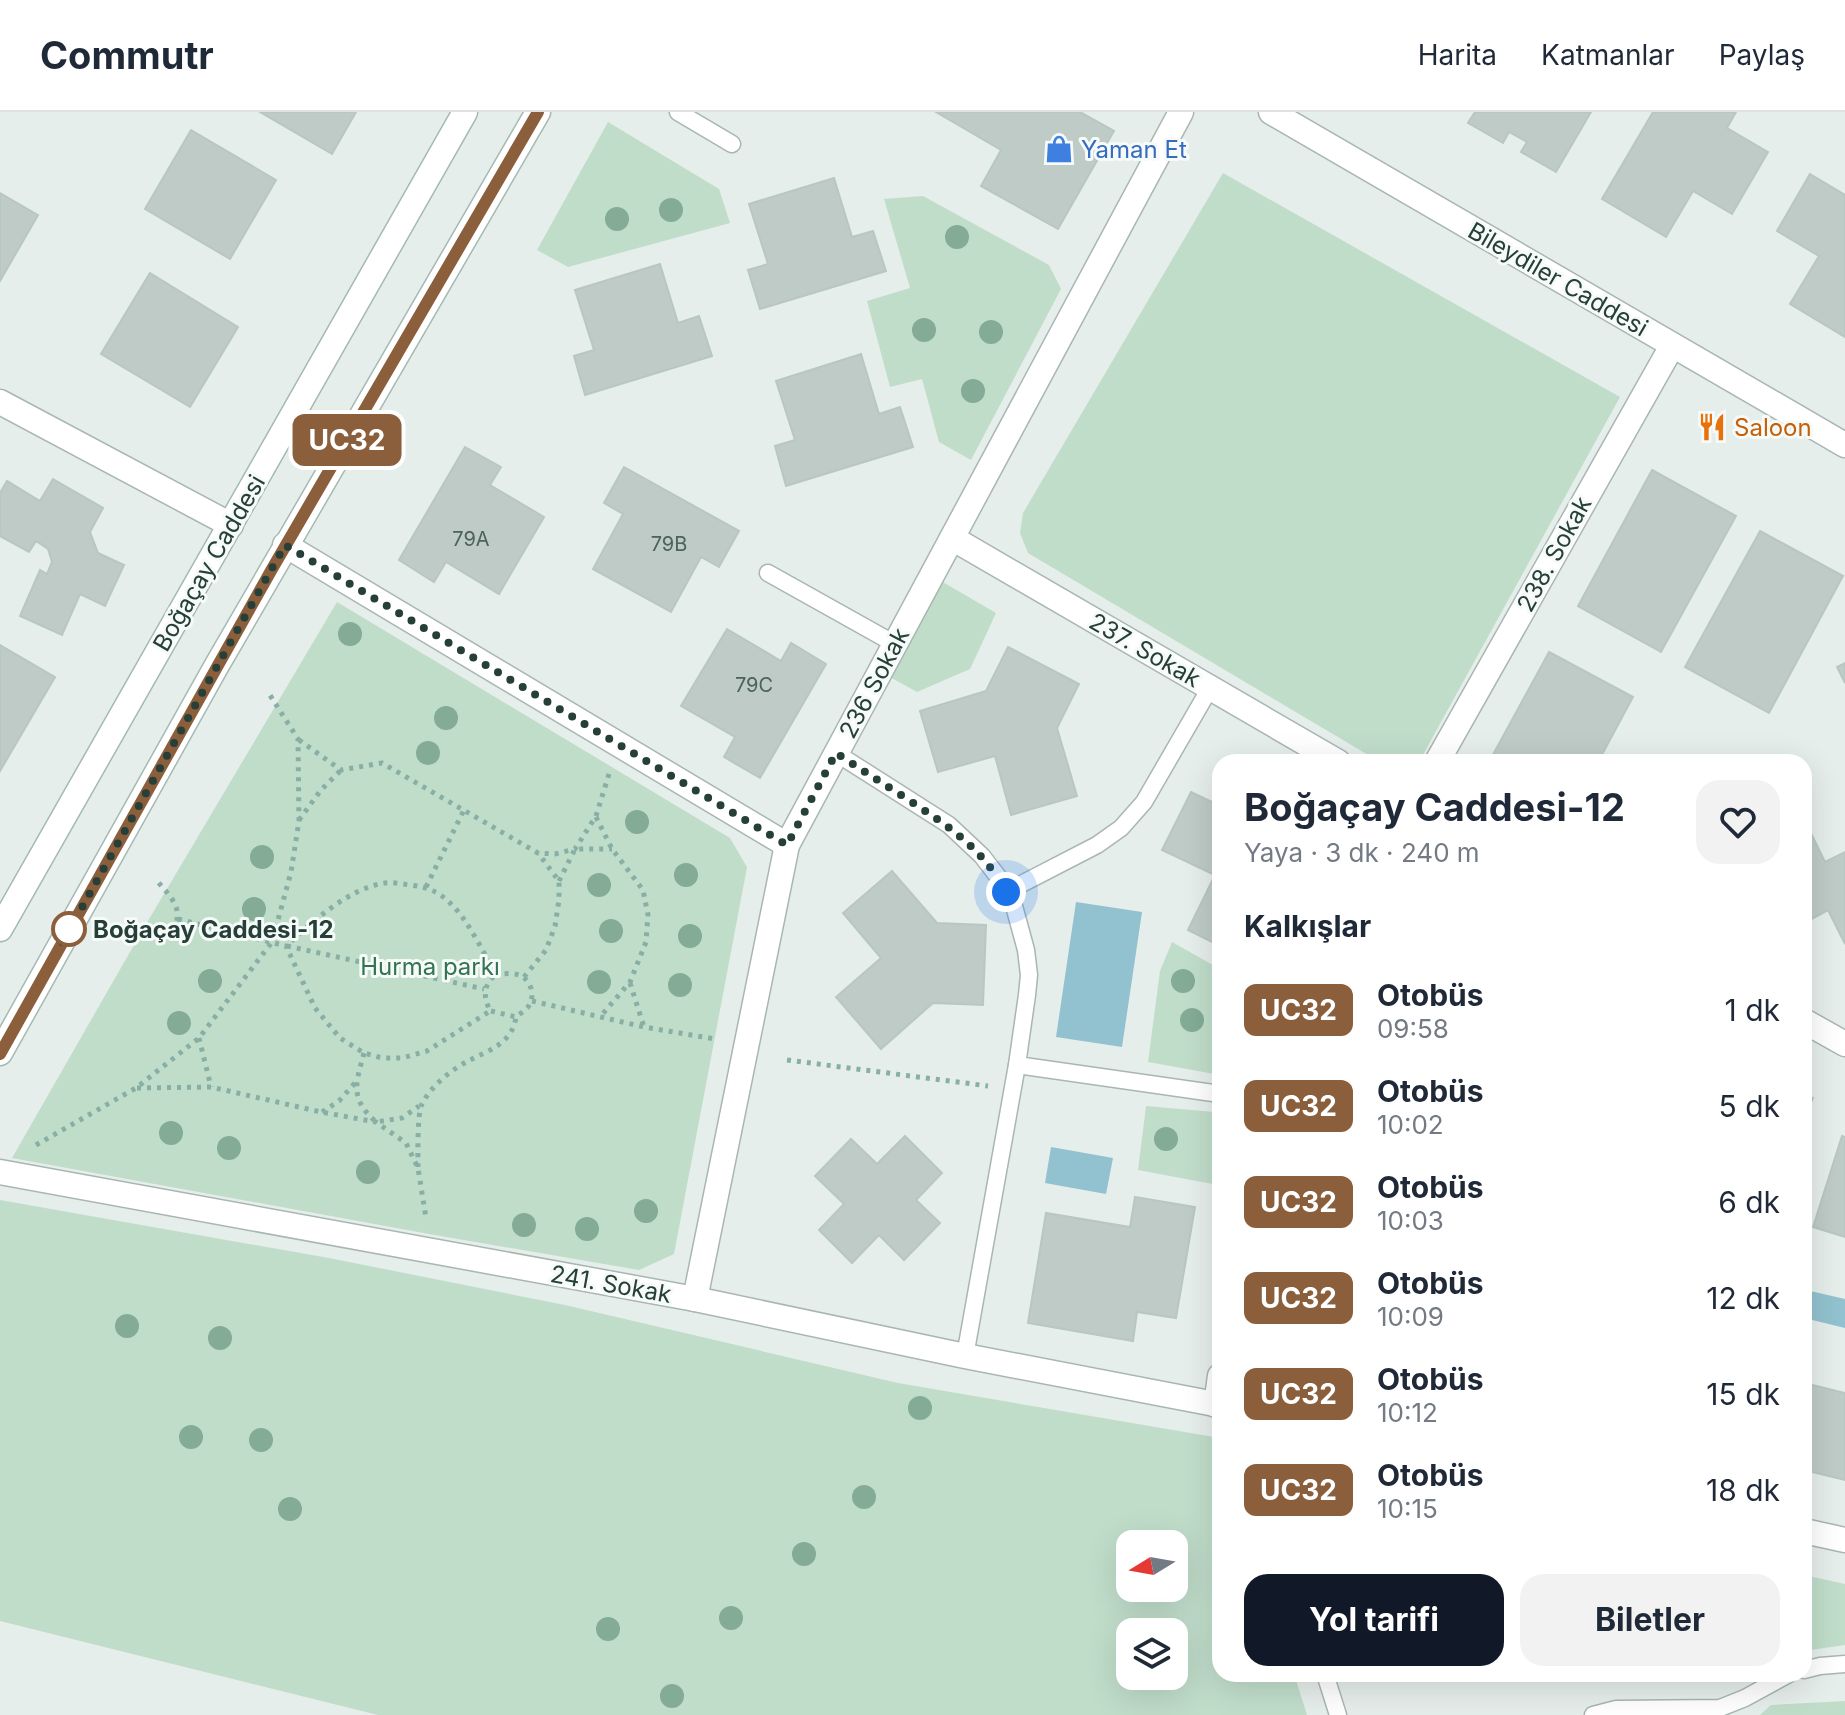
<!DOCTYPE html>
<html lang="tr">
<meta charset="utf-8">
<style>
body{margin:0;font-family:Inter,sans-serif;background:#f2f2f3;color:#1f2937;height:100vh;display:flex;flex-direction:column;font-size:30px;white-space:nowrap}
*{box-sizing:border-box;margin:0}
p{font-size:26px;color:#747a83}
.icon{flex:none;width:44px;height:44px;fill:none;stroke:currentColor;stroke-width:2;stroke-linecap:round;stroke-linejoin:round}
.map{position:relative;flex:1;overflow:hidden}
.sheet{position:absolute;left:1212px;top:642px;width:600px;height:928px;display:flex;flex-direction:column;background:#fff;border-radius:24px;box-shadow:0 8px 32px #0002}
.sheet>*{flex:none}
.badge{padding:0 16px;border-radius:12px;font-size:28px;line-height:52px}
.needle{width:52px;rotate:259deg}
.controls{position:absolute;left:1116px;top:1418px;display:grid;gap:16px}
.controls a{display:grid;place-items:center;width:72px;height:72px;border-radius:16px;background:#fff;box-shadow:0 8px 32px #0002;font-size:40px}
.you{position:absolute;width:40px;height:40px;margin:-20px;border:6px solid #fff;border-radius:50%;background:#1a73e8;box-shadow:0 0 0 12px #1a73e833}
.map>.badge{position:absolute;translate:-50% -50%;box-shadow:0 0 0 4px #fff}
h2{padding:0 32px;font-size:30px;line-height:72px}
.round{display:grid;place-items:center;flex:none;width:84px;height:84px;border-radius:24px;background:#f2f2f3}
.summary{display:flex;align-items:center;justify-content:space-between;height:136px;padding:0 32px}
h1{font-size:38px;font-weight:700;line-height:60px}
.cta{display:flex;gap:16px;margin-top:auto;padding:16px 32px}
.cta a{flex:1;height:92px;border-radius:24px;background:#111827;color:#fff;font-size:32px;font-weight:700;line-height:92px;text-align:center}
.cta a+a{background:#f2f2f3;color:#1f2937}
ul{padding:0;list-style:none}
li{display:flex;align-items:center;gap:24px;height:96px;padding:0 32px}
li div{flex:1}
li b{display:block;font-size:30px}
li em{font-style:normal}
li .badge{min-width:88px;font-weight:700;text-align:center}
header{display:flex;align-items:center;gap:48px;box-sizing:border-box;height:112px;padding:0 40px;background:#fff;border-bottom:2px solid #e0e1e3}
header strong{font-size:38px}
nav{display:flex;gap:44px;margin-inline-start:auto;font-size:28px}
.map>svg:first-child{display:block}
.green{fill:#c0ddca;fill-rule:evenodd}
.water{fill:#92c2cf}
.building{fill:#becbc7;stroke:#b8c7c2;stroke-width:2}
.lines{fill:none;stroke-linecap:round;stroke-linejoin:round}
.service-casing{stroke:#a9b6b2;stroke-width:19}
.minor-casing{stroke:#a9b6b2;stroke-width:27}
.tertiary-casing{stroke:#a9b6b2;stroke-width:27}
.secondary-casing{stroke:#a5b9b3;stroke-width:27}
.path{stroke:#88afa5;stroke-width:5;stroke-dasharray:4 6;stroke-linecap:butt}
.service{stroke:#fff;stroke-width:16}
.minor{stroke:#fff;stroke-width:24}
.tertiary{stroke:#fff;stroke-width:24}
.secondary{stroke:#fff;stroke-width:24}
.tree{fill:#83ab95}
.line-casing{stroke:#fff;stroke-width:18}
.line{stroke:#8b5e3c;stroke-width:12}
.walk{stroke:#263f39;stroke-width:8;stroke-dasharray:0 14.4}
.stop-dot{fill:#fff;stroke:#8b5e3c;stroke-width:4}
.labels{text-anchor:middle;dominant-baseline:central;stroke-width:6;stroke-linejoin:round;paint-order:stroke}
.number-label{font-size:20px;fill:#4c625c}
.shop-label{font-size:24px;fill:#366cbe;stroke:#f6faf8;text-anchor:start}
.street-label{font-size:24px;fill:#263f39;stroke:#f6faf8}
.food-label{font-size:24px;fill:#c56008;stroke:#f6faf8;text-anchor:start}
.stop-label{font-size:24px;font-weight:bold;fill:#263f39;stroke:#f6faf8;text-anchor:start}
.park-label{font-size:24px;fill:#32744f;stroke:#f6faf8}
</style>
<header>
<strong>Commutr</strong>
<nav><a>Harita</a><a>Katmanlar</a><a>Paylaş</a></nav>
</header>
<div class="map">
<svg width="1845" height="1603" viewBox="0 0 1845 1603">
<rect width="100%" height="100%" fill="#e6eeeb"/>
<g class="green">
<path d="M608,10L719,77L730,111L568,155L537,138Z"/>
<path d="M1223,61L1620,285L1419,650H1380L1028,441L1020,421L1023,401Z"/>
<path d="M923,84L1049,153L1061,177L971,348L939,330L922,267L890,275L867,189L910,176L884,87Z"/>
<path d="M941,469L996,501L970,557L917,580L890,565Z"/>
<path d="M337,490L730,726L747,755L674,1142L639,1158L429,1122L12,1046L142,819Z"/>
<path d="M1172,830L1220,857V963L1148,950L1160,859Z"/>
<path d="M1146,994L1214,1000L1220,1003V1066L1218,1073L1138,1058Z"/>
<path d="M0,1088L329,1146L565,1193L898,1271L1220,1326V1562H1294L1307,1603H378L0,1509ZM1130,1432H1174V1476H1130ZM1130,1520H1174V1564H1130Z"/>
<path d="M1804,1463L1845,1472V1533L1804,1539Z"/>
<path d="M1642,1562H1741L1721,1568L1641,1567Z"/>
<path d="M1845,1589V1603H1760L1771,1593Z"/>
</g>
<g class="water">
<path d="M1076,790L1142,800L1122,935L1056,925Z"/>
<path d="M1051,1035L1113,1046L1106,1082L1045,1071Z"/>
<path d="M1806,1178L1845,1187V1216L1804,1206Z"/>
</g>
<g class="building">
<path d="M260,0H356L332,42Z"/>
<path d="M936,0H1080L1114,19L1058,117L981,74L1001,38Z"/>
<path d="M1475,0H1591L1556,60L1521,40L1527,30L1509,20L1503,31L1468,11Z"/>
<path d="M1653,0H1736L1727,16L1768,40L1732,102L1693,79L1666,125L1602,87Z"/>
<path d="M191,18L276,68L230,147L145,97Z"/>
<path d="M1810,62L1845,83V225L1790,192L1819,144L1777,119Z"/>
<path d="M834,66L852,125L873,119L886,159L760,197L748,158L768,152L749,92Z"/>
<path d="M0,81L38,103L0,169Z"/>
<path d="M660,152L678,211L699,204L712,244L585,283L574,244L594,238L575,178Z"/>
<path d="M150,161L238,215L190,295L101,242Z"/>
<path d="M861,242L879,302L900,295L913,335L786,374L775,334L795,328L776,269Z"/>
<path d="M465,335L501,355L490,373L544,405L499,482L446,450L434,470L399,448Z"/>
<path d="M624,355L739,419L719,455L701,445L671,500L593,457L623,402L604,391Z"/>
<path d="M1652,358L1736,404L1661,540L1578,494Z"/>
<path d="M53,367L103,396L90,420L98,441L124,453L105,494L80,482L62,523L20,504L40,458L47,462L52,450L48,437L36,429L29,440L0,424V381L7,369L40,389Z"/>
<path d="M1760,419L1843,464L1769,601L1685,555Z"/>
<path d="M727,517L781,549L791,531L826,552L760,666L724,645L735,625L681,594Z"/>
<path d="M0,533L55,565L0,659Z"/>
<path d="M1008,535L1079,572L1057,616L1077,684L1011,703L995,644L938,660L920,599L986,579Z"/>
<path d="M1549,540L1633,585L1598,650H1489Z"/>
<path d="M1845,551V571L1837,555Z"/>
<path d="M1191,680L1220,694V834L1188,818L1215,763L1162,738Z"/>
<path d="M1804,707L1825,750L1845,740V832L1828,798L1804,811Z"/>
<path d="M892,759L937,811L986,813L983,893L933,891L881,937L836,885L881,846L843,801Z"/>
<path d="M1804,982L1813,986L1804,1007Z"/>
<path d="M905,1024L942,1061L916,1088L940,1111L904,1148L879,1123L852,1151L819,1118L844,1092L815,1064L851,1027L877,1052Z"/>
<path d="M1842,1024L1845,1025V1125L1813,1115Z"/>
<path d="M1135,1085L1195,1095L1176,1206L1137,1200L1133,1229L1028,1211L1046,1101L1130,1115Z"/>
<path d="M1804,1271L1845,1281V1368L1804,1358Z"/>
</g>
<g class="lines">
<defs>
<g id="service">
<path d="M678,0L732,32"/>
<path d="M768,461L895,532"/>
<path d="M836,641L949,713L982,744L999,766L1014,794L1026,838L1029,863L1027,883L1017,953L1220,982"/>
<path d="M1006,780L1097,733L1121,716L1144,690L1210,576"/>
<path d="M965,1244L1017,953"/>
<path d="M1804,1558L1820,1554L1845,1552"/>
<path d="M1325,1562L1338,1603"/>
<path d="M1593,1603L1616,1597L1720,1596L1745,1586L1789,1562"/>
</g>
<g id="minor">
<path d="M0,290L231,413"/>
<path d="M952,426L1338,650"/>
<path d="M285,433L787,733"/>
<path d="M1437,650L1672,234"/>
<path d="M1804,909L1845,932"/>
<path d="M0,1060L695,1187L965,1244L1220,1293"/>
<path d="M695,1187L787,733L1181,0"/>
<path d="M1216,1293L1220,1264"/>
<path d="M1804,1419L1845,1428"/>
</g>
<path id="tertiary" d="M1271,0L1845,333"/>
<g id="secondary">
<path d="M0,817L465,0"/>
<path d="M0,941L217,553L538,0"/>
</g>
</defs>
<use href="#service" class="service-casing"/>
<use href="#minor" class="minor-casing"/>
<use href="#tertiary" class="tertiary-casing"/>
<use href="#secondary" class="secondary-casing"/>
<g class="path">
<path d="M299,628L341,658L382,651L538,741L555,742L575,737L596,704L609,662"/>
<path d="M596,705L612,737L643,778L648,803L646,830L630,870L600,905"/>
<path d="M299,708L321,678L341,658"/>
<path d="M559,769L575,737H612"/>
<path d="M426,775L464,698"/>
<path d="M178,807L286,834L315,896L340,926L364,941L382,946H402L427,939L490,899C483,883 483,874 496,862C484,842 469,810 453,794C440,780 428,775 410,773C402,772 393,770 385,771C349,776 312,810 286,834"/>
<path d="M132,814C147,822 158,820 174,815C184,797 170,784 158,770"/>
<path d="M287,834L484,877"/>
<path d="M524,865L546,838L555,814L559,788V769L538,741"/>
<path d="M630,871L644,915"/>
<path d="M532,889L644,915L715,927"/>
<path d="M491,899L516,905C518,903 526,898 527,896C535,888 533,872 523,865C516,860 505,862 496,862"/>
<path d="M199,926L211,975"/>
<path d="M364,941C356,971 349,986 376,1010L402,1006L419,994"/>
<path d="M787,948L988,974"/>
<path d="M137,976L211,975L321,1000L376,1010L406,1031L418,1056L426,1106"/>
<path d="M322,1000L339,989L355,971"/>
<path d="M36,1033L136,976L199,926L272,830L291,760L299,709L298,627L268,580"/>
<path d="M418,1055C418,1042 417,1001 422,992C431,974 451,958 468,949C489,938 512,932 516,905"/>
</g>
<use href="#service" class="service"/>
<use href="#minor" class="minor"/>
<use href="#tertiary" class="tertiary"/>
<use href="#secondary" class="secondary"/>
</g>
<g class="tree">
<circle cx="671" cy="98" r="12"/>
<circle cx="617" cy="107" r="12"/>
<circle cx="957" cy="125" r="12"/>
<circle cx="924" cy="218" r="12"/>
<circle cx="991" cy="220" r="12"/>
<circle cx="973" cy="279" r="12"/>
<circle cx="350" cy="522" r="12"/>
<circle cx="446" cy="606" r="12"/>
<circle cx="428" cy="641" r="12"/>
<circle cx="637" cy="710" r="12"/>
<circle cx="262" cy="745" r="12"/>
<circle cx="686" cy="763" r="12"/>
<circle cx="599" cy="773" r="12"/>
<circle cx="254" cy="797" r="12"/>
<circle cx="611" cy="819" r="12"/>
<circle cx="690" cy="824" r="12"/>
<circle cx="210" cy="869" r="12"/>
<circle cx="1183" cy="869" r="12"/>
<circle cx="599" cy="870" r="12"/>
<circle cx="680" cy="873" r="12"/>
<circle cx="1192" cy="908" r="12"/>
<circle cx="179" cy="911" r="12"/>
<circle cx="171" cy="1021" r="12"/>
<circle cx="1166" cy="1027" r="12"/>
<circle cx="229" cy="1036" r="12"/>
<circle cx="368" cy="1060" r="12"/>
<circle cx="646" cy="1099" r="12"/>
<circle cx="524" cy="1113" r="12"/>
<circle cx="587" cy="1117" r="12"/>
<circle cx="127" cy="1214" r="12"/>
<circle cx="220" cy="1226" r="12"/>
<circle cx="920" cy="1296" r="12"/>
<circle cx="191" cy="1325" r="12"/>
<circle cx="261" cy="1328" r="12"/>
<circle cx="864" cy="1385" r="12"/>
<circle cx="290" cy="1397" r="12"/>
<circle cx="804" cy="1442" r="12"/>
<circle cx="731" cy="1506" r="12"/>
<circle cx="608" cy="1517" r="12"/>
<circle cx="672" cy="1584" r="12"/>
</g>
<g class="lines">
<defs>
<path id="line" d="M0,942L272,457L538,0"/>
</defs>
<use href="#line" class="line-casing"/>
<use href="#line" class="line"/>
<path class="walk" d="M69,817L62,831L285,433L787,733L836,641C859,656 881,670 904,685C944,711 983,736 1006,780"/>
</g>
<defs>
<symbol id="shop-bare" viewBox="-9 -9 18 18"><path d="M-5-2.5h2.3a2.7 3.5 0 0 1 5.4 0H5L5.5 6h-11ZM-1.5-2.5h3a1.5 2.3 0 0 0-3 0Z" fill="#3f7fe0" stroke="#f6faf8" stroke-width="2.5" paint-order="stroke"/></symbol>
<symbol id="restaurant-bare" viewBox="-9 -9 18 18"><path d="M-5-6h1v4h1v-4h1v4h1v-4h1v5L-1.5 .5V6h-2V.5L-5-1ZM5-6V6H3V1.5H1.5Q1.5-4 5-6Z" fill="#e8710a" stroke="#f6faf8" stroke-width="2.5" paint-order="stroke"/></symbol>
</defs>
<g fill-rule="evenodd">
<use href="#shop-bare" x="1039" y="17" width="40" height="40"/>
<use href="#restaurant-bare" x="1692" y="295" width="40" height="40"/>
</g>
<circle class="stop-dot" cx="69" cy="817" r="16"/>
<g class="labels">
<g class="number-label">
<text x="471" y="427">79A</text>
<text x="669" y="432">79B</text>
<text x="754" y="573">79C</text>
</g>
<g class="shop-label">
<text x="1081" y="37">Yaman Et</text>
</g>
<g class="street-label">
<text transform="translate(1558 167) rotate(30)">Bileydiler Caddesi</text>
<text transform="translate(1554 442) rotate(-61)">238. Sokak</text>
<text transform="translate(209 451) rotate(-60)">Boğaçay Caddesi</text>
<text transform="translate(1145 538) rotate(30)">237. Sokak</text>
<text transform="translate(874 571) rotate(-62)">236 Sokak</text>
<text transform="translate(611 1172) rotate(10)">241. Sokak</text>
</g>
<g class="food-label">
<text x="1734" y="315">Saloon</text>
</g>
<g class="stop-label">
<text x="93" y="817">Boğaçay Caddesi-12</text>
</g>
<g class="park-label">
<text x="430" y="854">Hurma parkı</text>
</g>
</g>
</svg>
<div class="controls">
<a><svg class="needle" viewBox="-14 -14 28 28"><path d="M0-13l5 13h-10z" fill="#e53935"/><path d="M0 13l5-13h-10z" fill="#747a83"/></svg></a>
<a><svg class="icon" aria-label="layers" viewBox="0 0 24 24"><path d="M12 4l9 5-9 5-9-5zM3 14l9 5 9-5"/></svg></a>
</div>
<div class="you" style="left:1006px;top:780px"></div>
<b class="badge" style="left:347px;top:328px;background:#8b5e3c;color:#fff">UC32</b>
<section class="sheet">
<div class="summary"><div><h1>Boğaçay Caddesi-12</h1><p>Yaya · 3 dk · 240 m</p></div><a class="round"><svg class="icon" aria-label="heart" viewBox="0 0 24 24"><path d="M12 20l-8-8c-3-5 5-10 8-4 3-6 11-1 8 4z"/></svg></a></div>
<h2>Kalkışlar</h2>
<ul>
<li><span class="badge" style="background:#8b5e3c;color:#fff">UC32</span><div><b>Otobüs</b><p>09:58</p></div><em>1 dk</em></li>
<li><span class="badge" style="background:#8b5e3c;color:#fff">UC32</span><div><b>Otobüs</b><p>10:02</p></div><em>5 dk</em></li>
<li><span class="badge" style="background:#8b5e3c;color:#fff">UC32</span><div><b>Otobüs</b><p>10:03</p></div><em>6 dk</em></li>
<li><span class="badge" style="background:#8b5e3c;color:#fff">UC32</span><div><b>Otobüs</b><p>10:09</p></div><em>12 dk</em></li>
<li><span class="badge" style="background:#8b5e3c;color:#fff">UC32</span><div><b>Otobüs</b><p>10:12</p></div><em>15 dk</em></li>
<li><span class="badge" style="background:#8b5e3c;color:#fff">UC32</span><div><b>Otobüs</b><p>10:15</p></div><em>18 dk</em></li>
</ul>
<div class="cta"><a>Yol tarifi</a><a>Biletler</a></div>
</section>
</div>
